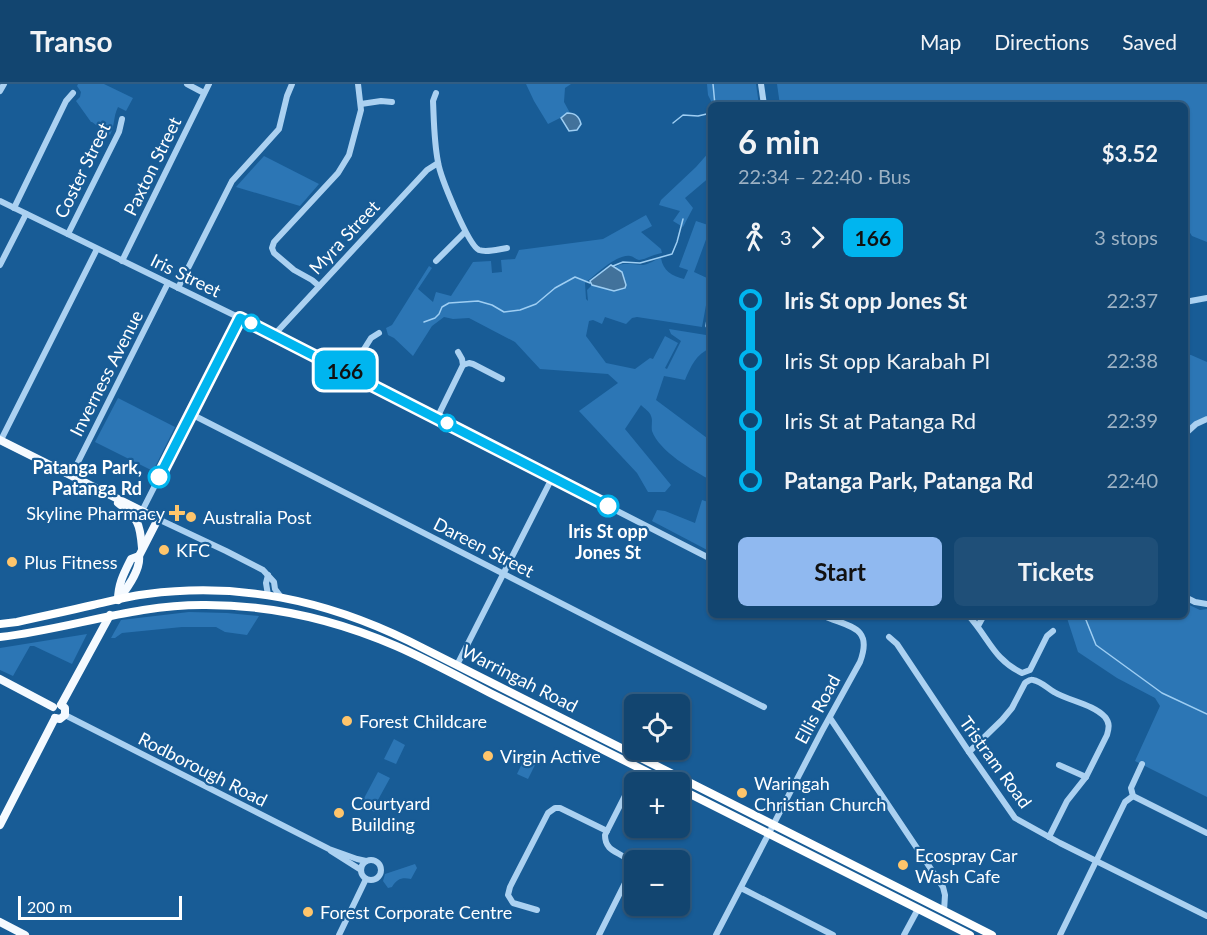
<!DOCTYPE html>
<meta charset="utf-8">
<style>
body{margin:0;font-family:Lato,sans-serif;background:#1f4f78;color:#f1f3f6;height:100vh;display:flex;flex-direction:column;font-size:22px;white-space:nowrap}
*{box-sizing:border-box;margin:0}
p{font-size:20px;color:#9cb1c3}
.icon{flex:none;width:33px;height:33px;fill:none;stroke:currentColor;stroke-width:2;stroke-linecap:round;stroke-linejoin:round}
.map{position:relative;flex:1;overflow:hidden}
.drawer{position:absolute;left:708px;top:18px;width:480px;height:516px;display:flex;flex-direction:column;background:#124570;border-radius:9px;box-shadow:0 2px 4px #0004,0 0 0 2px #315d83}
.drawer>*{flex:none}
.badge{padding:0 12px;border-radius:9px;font-size:21px;line-height:39px}
.tools{position:absolute;left:624px;top:610px;display:grid;gap:12px}
.tools a{display:grid;place-items:center;width:66px;height:66px;border-radius:9px;background:#124570;box-shadow:0 2px 4px #0004,0 0 0 2px #315d83;font-size:30px}
.scale{position:absolute;left:18px;bottom:15px;width:164px;box-sizing:border-box;padding-left:6px;border:3px solid #fff;border-top:0;font-size:16px;line-height:21px;white-space:nowrap;color:#fff;-webkit-text-stroke:4px #185c96;paint-order:stroke}
.map>.badge{position:absolute;translate:-50% -50%;box-shadow:0 0 0 3px #fff}
.legs{display:flex;align-items:center;gap:9px;height:66px;padding:0 30px;font-size:20px}
.legs p{margin-inline-start:auto}
.overview{display:flex;align-items:center;justify-content:space-between;height:102px;padding:0 30px}
h1{font-size:33px;font-weight:700;line-height:45px}
.primary-button{display:flex;gap:12px;margin-top:auto;padding:12px 30px}
.primary-button a{flex:1;height:69px;border-radius:9px;background:#90b9f0;color:#111;font-size:24px;font-weight:700;line-height:69px;text-align:center}
.primary-button a+a{background:#1f4f78;color:#f1f3f6}
ul{padding:0 30px;list-style:none}
li{display:flex;align-items:center;gap:21px;height:60px;font-size:22px}
li i{display:grid;place-items:center;width:9px;height:100%;margin:0 8px;background:currentColor}
li i::after{content:'';width:15px;height:15px;margin:-8px;border:4px solid;border-radius:50%;background:#124570}
li p{margin-inline-start:auto}
li:first-child i{background:linear-gradient(#0000 50%,currentColor 0)}
li:last-child i{background:linear-gradient(currentColor 50%,#0000 0)}
header{display:flex;align-items:center;gap:36px;box-sizing:border-box;height:84px;padding:0 30px;background:#124570;border-bottom:2px solid #315d83}
header strong{font-size:28px}
nav{display:flex;gap:33px;margin-inline-start:auto;font-size:21px}
.map>svg:first-child{display:block}
.green{fill:#2c76b5}
.water{fill:#42729b;stroke:#9ecef3;stroke-width:1.5}
.lines{fill:none;stroke-linecap:round;stroke-linejoin:round}
.stream{stroke:#9ecef3;stroke-width:1.5}
.minor{stroke:#abd1f1;stroke-width:6}
.major{stroke:#f5faff;stroke-width:8}
.highway{stroke:#fff;stroke-width:8}
.line-1-casing{stroke:#fff;stroke-width:14}
.line-1{stroke:#00b5ef;stroke-width:9}
.stop-1-dot{fill:#fff;stroke:#00b5ef;stroke-width:3}
.poi-dot{fill:#ffc56b;stroke:#185c96;stroke-width:2}
.labels{text-anchor:middle;dominant-baseline:central;stroke-width:4.5;stroke-linejoin:round;paint-order:stroke}
.street-label{font-size:18px;fill:#fff;stroke:#185c96}
.stop-label{font-size:18px;font-weight:bold;fill:#fff;stroke:#185c96;text-anchor:end}
.poi-label{font-size:18px;fill:#fff;stroke:#185c96;text-anchor:start}
</style>
<header>
<strong>Transo</strong>
<nav><a>Map</a><a>Directions</a><a>Saved</a></nav>
</header>
<div class="map">
<svg width="1207" height="851" viewBox="0 0 1207 851">
<rect width="100%" height="100%" fill="#185c96"/>
<g class="green">
<path d="M78,0H104L133,14L126,27L118,23C113,33 115,42 110,51L92,38H91L76,17L80,13L81,8L77,2Z"/>
<path d="M526,0H571L565,4L564,18L570,29L548,40L534,17Z"/>
<path d="M707,0H756L759,21H713L708,11Z"/>
<path d="M777,0H1207V158L1192,152L1185,141V21H780Z"/>
<path d="M711,66V92L685,114L693,124L683,143L673,137L680,127L659,121L661,116L696,83Z"/>
<path d="M264,72L319,100L300,122L236,103Z"/>
<path d="M646,131L652,142L641,148L661,165L662,169C654,170 644,176 639,176C635,175 633,172 630,172C616,170 595,192 585,199L586,215L588,217L587,206L592,201L614,207L622,188L614,184C624,177 632,181 643,181C650,180 654,176 661,174C663,187 672,192 684,195L688,186L679,183L696,137L711,142L694,188L707,194H711L702,243L637,233L632,234L626,240L605,233L602,240L593,236L589,237L586,252L606,279L635,285L650,274L653,275L665,252L678,259L665,284L667,285L681,257L671,250L669,245L706,251L711,264C696,270 691,282 685,296L664,292L656,316L711,357V396C693,387 659,367 652,347C651,342 653,336 651,332C650,328 644,324 641,321L625,345L671,401L665,408H648L637,389L579,327L618,299L608,290L540,285L515,258L469,234L453,235L444,233L432,242L413,272L394,254L388,251L386,244L392,241L429,182L432,184L418,205L433,218L436,208L451,212L473,178L491,177L492,189L502,188L501,176L515,175L519,166L603,155Z"/>
<path d="M1185,270L1191,271L1207,278V332L1196,337L1185,346Z"/>
<path d="M118,314L175,343L153,387L95,358Z"/>
<path d="M702,416L711,419V468L652,437L657,426L665,427L695,439Z"/>
<path d="M1185,519L1200,526L1207,525V713L1135,677L1160,622L1155,614L1117,594L1078,568L1066,531H1185Z"/>
<path d="M189,528L227,529L259,532L247,551L225,548L216,543H182L122,549L115,554H111L121,536Z"/>
<path d="M87,550L72,580L34,562H30L13,592L0,586V564Z"/>
<path d="M394,655L405,661L396,680L384,675Z"/>
<path d="M528,667L539,673L528,695L517,690Z"/>
<path d="M378,688L390,694L373,725L375,728L364,723V721L361,720Z"/>
<path d="M415,780L417,784L411,795C403,793 397,794 392,803L388,804L383,797L385,790Z"/>
</g>
<g class="water">
<path d="M567,29C575,29 579,32 581,40L577,46L569,47L561,34Z"/>
<path d="M611,181L622,188L626,201L625,204L614,207L592,201L590,197Z"/>
</g>
<g class="lines">
<g class="stream">
<path d="M713,0L715,21"/>
<path d="M673,39L683,31L698,32L711,29"/>
<path d="M613,182L623,178L640,179L672,170L677,158L683,135"/>
<path d="M711,210L706,242L711,253"/>
<path d="M424,238L435,234L439,230L442,223L449,219L478,217L492,221L504,228L520,226L536,220L555,204L575,193L590,199"/>
<path d="M1084,531L1096,561L1162,609L1207,630"/>
</g>
<g class="minor">
<path d="M187,0L204,9"/>
<path d="M761,0L764,21"/>
<path d="M0,7L4,0"/>
<path d="M436,9L433,17C434,38 434,58 438,78C440,92 468,161 479,166C487,169 499,165 507,164"/>
<path d="M361,20L381,17L392,18"/>
<path d="M0,117L240,234L711,475"/>
<path d="M14,124L66,17L73,9"/>
<path d="M68,150L119,48L122,35"/>
<path d="M122,177L209,0"/>
<path d="M436,177L465,148"/>
<path d="M0,181L26,130"/>
<path d="M319,202L312,196L294,186L274,169L272,164L274,158L338,89L349,71L361,26L358,0"/>
<path d="M178,204L232,97L279,45L287,12L292,0"/>
<path d="M1185,218L1207,214"/>
<path d="M274,251L427,86L438,79"/>
<path d="M463,281L469,279L473,280L502,295"/>
<path d="M349,289L371,254L379,249"/>
<path d="M191,330L764,623"/>
<path d="M437,334L463,281L462,275L458,268"/>
<path d="M1185,350L1196,340L1207,335"/>
<path d="M1,356L97,165"/>
<path d="M71,392L168,199"/>
<path d="M142,427L240,234"/>
<path d="M158,435L226,467L263,486L274,498L275,505L281,513"/>
<path d="M268,511L266,499L268,491"/>
<path d="M1185,513L1195,518L1207,520"/>
<path d="M968,531C989,554 993,575 1022,589L1030,586L1047,552L1053,547"/>
<path d="M978,542L984,531"/>
<path d="M889,553L897,560L969,668L1015,734L1060,759L1207,832"/>
<path d="M457,581L552,394"/>
<path d="M65,631L329,765L357,775L366,777"/>
<path d="M830,634L943,803L945,811L944,827"/>
<path d="M969,668L1002,636L1012,624L1025,599C1028,597 1030,595 1033,596C1041,597 1048,605 1054,608C1069,617 1093,620 1105,633C1110,639 1109,644 1107,651L1086,693L1067,717L1049,753"/>
<path d="M1059,681L1086,693"/>
<path d="M1133,712L1207,749"/>
<path d="M331,767L361,786"/>
<circle cx="371" cy="786" r="10"/>
<path d="M741,804L833,851"/>
<path d="M537,826L513,819L508,811L510,803L548,729L555,724H560L607,747"/>
<path d="M339,851L366,795"/>
<path d="M599,851L632,785C629,766 605,773 605,751L639,684"/>
<path d="M716,851L822,647L860,578C874,541 847,543 822,531"/>
<path d="M904,851L918,825"/>
<path d="M1060,851L1125,718L1133,712L1131,704L1142,680"/>
</g>
<g class="major">
<path d="M0,356L158,435L139,472C141,485 126,506 118,516"/>
<path d="M118,419C138,435 140,438 142,464"/>
<path d="M118,516C118,500 124,489 131,475L139,472"/>
<path d="M0,595L53,623"/>
<path d="M61,621L110,531"/>
<path d="M55,634L60,635L65,631V624L61,621"/>
<path d="M0,741L55,634"/>
<path d="M0,838L25,851"/>
</g>
<g class="highway">
<path d="M0,540L17,538C43,532 68,527 93,521C111,517 129,512 147,510C240,498 325,516 409,557L992,851"/>
<path d="M0,553C70,545 135,520 206,521C272,521 336,536 396,562C428,576 459,593 490,609C550,639 609,669 669,699"/>
<path d="M680,705L970,851"/>
</g>
</g>
<g class="lines">
<defs>
<path id="line-1" d="M159,393L240,234L608,422"/>
</defs>
<use href="#line-1" class="line-1-casing"/>
<use href="#line-1" class="line-1"/>
</g>
<g class="stop-1-dot">
<circle cx="251" cy="239" r="8"/>
<circle cx="447" cy="339" r="8"/>
<circle cx="159" cy="393" r="10"/>
<circle cx="608" cy="422" r="10"/>
</g>
<g class="poi-dot">
<path d="M174 420h6v6h6v6h-6v6h-6v-6h-6v-6h6z"/>
<circle cx="191" cy="433" r="6"/>
<circle cx="164" cy="466" r="6"/>
<circle cx="12" cy="478" r="6"/>
<circle cx="347" cy="637" r="6"/>
<circle cx="488" cy="672" r="6"/>
<circle cx="742" cy="709" r="6"/>
<circle cx="339" cy="729" r="6"/>
<circle cx="903" cy="781" r="6"/>
<circle cx="308" cy="828" r="6"/>
</g>
<g class="labels">
<g class="street-label">
<text transform="translate(152 82) rotate(-64)">Paxton Street</text>
<text transform="translate(82 86) rotate(-64)">Coster Street</text>
<text transform="translate(344 153) rotate(-47)">Myra Street</text>
<text transform="translate(186 191) rotate(26)">Iris Street</text>
<text transform="translate(106 289) rotate(-63)">Inverness Avenue</text>
<text transform="translate(484 463) rotate(27)">Dareen Street</text>
<text transform="translate(520 594) rotate(27)">Warringah Road</text>
<text transform="translate(817 625) rotate(-62)">Ellis Road</text>
<text transform="translate(996 678) rotate(54)">Tristram Road</text>
<text transform="translate(203 685) rotate(27)">Rodborough Road</text>
</g>
<g class="stop-label">
<text x="142" y="383">Patanga Park,<tspan x="142" dy="21">Patanga Rd</tspan></text>
<text x="608" y="447" text-anchor="middle">Iris St opp<tspan x="608" dy="21">Jones St</tspan></text>
</g>
<g class="poi-label">
<text x="165" y="429" text-anchor="end">Skyline Pharmacy</text>
<text x="203" y="433">Australia Post</text>
<text x="176" y="466">KFC</text>
<text x="24" y="478">Plus Fitness</text>
<text x="359" y="637">Forest Childcare</text>
<text x="500" y="672">Virgin Active</text>
<text x="754" y="699">Waringah<tspan x="754" dy="21">Christian Church</tspan></text>
<text x="351" y="719">Courtyard<tspan x="351" dy="21">Building</tspan></text>
<text x="915" y="771">Ecospray Car<tspan x="915" dy="21">Wash Cafe</tspan></text>
<text x="320" y="828">Forest Corporate Centre</text>
</g>
</g>
</svg>
<div class="tools">
<a><svg class="icon" aria-label="locate" viewBox="0 0 24 24"><circle cx="12" cy="12" r="6"/><path d="M12 2v4M12 18v4M2 12h4M18 12h4"/></svg></a>
<a>+</a>
<a>−</a>
</div>
<div class="scale">200 m</div>
<b class="badge" style="left:345px;top:286px;background:#00b5ef;color:#111">166</b>
<section class="drawer">
<div class="overview"><div><h1>6 min</h1><p>22:34 – 22:40 · Bus</p></div><b>$3.52</b></div>
<div class="legs"><svg class="icon" aria-label="walk" viewBox="0 0 24 24"><circle cx="13" cy="4" r="2"/><path d="M13 8l-2 6 4 7M11 14l-3 7M7 12l3-4h3l4 4"/></svg>3<svg class="icon" aria-label="forward" viewBox="0 0 24 24"><path d="M9 5l7 7-7 7"/></svg><b class="badge" style="background:#00b5ef;color:#111">166</b><p>3 stops</p></div>
<ul>
<li><i style="color:#00b5ef"></i><b>Iris St opp Jones St</b><p>22:37</p></li>
<li><i style="color:#00b5ef"></i><span>Iris St opp Karabah Pl</span><p>22:38</p></li>
<li><i style="color:#00b5ef"></i><span>Iris St at Patanga Rd</span><p>22:39</p></li>
<li><i style="color:#00b5ef"></i><b>Patanga Park, Patanga Rd</b><p>22:40</p></li>
</ul>
<div class="primary-button"><a>Start</a><a>Tickets</a></div>
</section>
</div>
